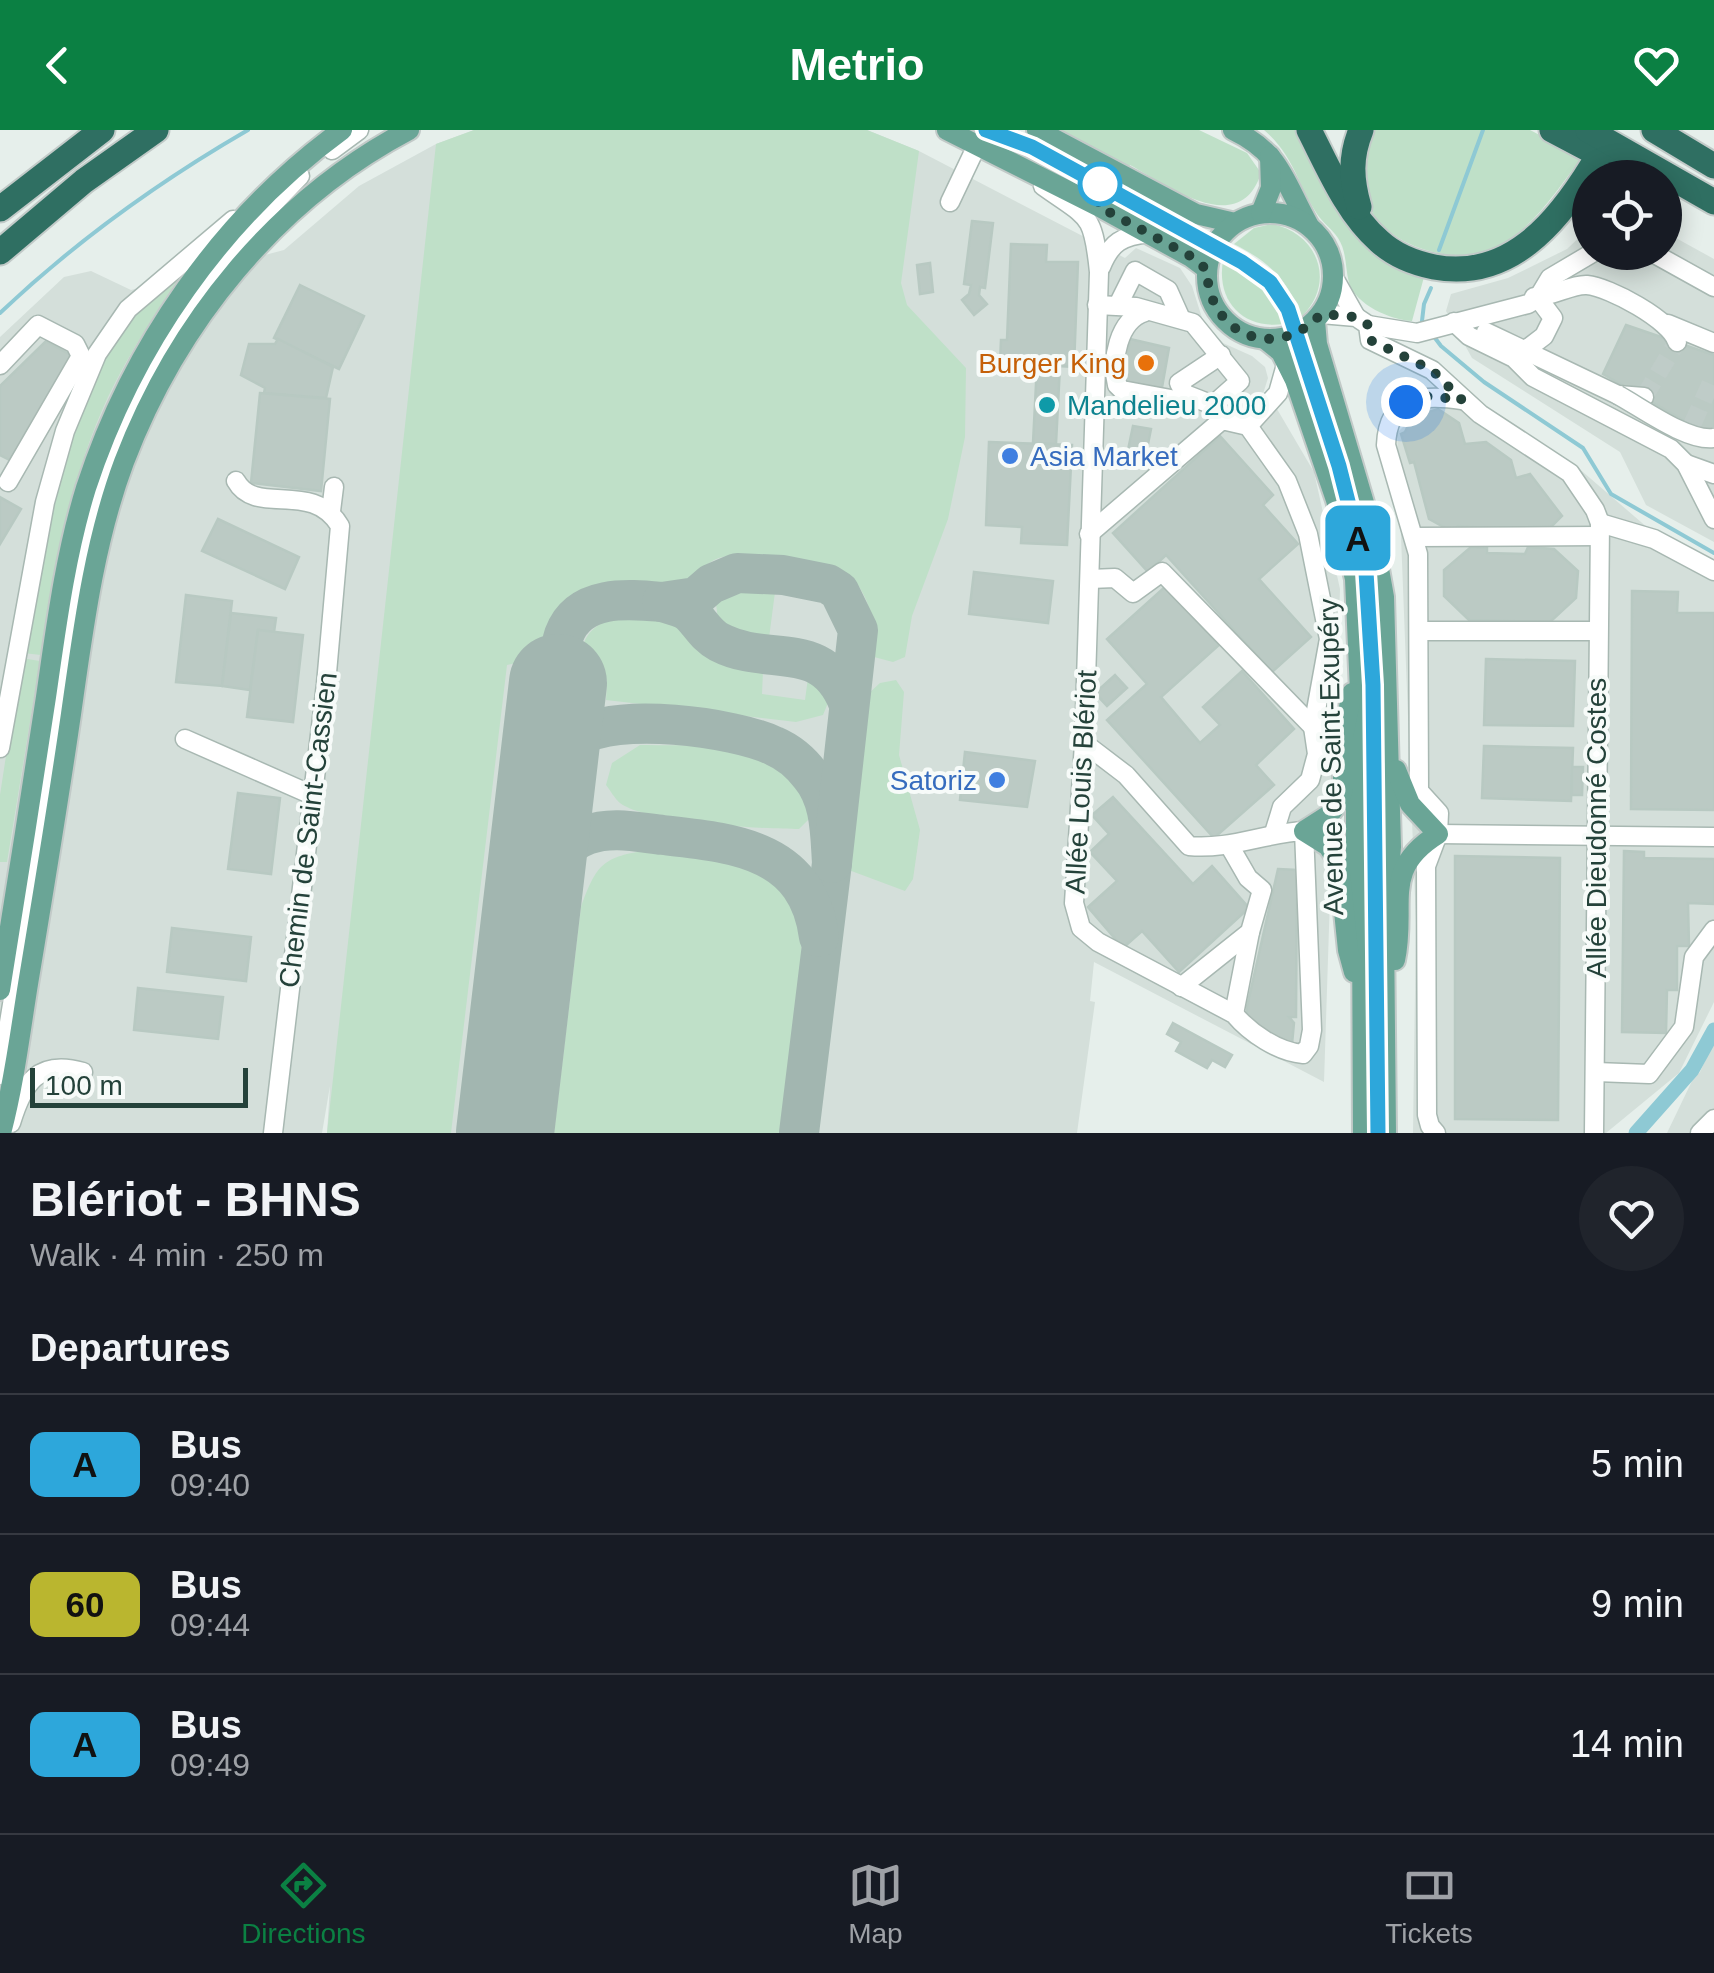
<!DOCTYPE html>
<meta charset="utf-8">
<style>
body{margin:0;font-family:Arial,sans-serif;background:#20242c;color:#f1f3f6;height:100vh;display:flex;flex-direction:column;font-size:38px;white-space:nowrap}
*{box-sizing:border-box;margin:0}
p{font-size:32px;color:#9ea1a6}
.icon{flex:none;width:55px;height:55px;fill:none;stroke:currentColor;stroke-width:2;stroke-linecap:round;stroke-linejoin:round}
.map{position:relative;height:1003px;overflow:hidden}
.panel{display:flex;flex-direction:column;background:#171b24;flex:1}
.panel>*{flex:none}
.badge{padding:0 20px;border-radius:15px;font-size:35px;line-height:65px}
.tools{position:absolute;left:1572px;top:30px;display:grid;gap:20px}
.tools a{display:grid;place-items:center;width:110px;height:110px;border-radius:50%;background:#171b24;box-shadow:0 5px 25px #0003;font-size:50px}
.scale{position:absolute;left:30px;bottom:25px;width:218px;box-sizing:border-box;padding-left:10px;border:5px solid #24423a;border-top:0;font-size:28px;line-height:35px;white-space:nowrap;color:#24423a;-webkit-text-stroke:8px #f7fbf9;paint-order:stroke}
.you{position:absolute;width:50px;height:50px;margin:-25px;border:8px solid #fff;border-radius:50%;background:#1a73e8;box-shadow:0 0 0 15px #1a73e833}
.map>.badge{position:absolute;translate:-50% -50%;box-shadow:0 0 0 5px #fff}
h2{padding:0 30px;font-size:38px;line-height:90px}
.round{display:grid;place-items:center;flex:none;width:105px;height:105px;border-radius:52px;background:#20242c}
.overview{display:flex;align-items:center;justify-content:space-between;height:170px;padding:0 30px}
h1{font-size:48px;font-weight:800;line-height:75px}
ul{padding:0;list-style:none}
li{display:flex;align-items:center;gap:30px;height:140px;padding:0 30px;border-top:2px solid #363941}
li div{flex:1}
li b{display:block;font-size:38px}
li em{font-style:normal}
li .badge{min-width:110px;font-weight:700;text-align:center}
header{display:flex;justify-content:space-between;align-items:center;height:130px;padding:0 30px;background:#0b8043;color:#fff;font-size:45px;font-weight:800}
.tab-bar{display:flex;justify-content:space-around;align-items:center;height:140px;border-top:2px solid #363941;background:#171b24;font-size:28px;color:#9ea1a6}
.tab-bar a{display:grid;justify-items:center;gap:5px}
.tab-bar .selected{color:#0b8043}
.map>svg:first-child{display:block}
.built{fill:#d4dfda}
.green{fill:#bfe0c8}
.lines{fill:none;stroke-linecap:round;stroke-linejoin:round}
.stream{stroke:#8ec9d4;stroke-width:4}
.canal{stroke:#8ec9d4;stroke-width:15}
.taxiway{stroke:#a2b6b0;stroke-width:40}
.runway{stroke:#a2b6b0;stroke-width:98}
.building{fill:#bbcac4;stroke:#b8c9c2;stroke-width:2.5}
.minor-tunnel{stroke:#bfccc8;stroke-width:18;stroke-dasharray:18 9;stroke-linecap:butt}
.minor-casing{stroke:#a8b8b2;stroke-width:21}
.major-casing{stroke:#c2cac8;stroke-width:24}
.highway-casing{stroke:#c2cac8;stroke-width:29}
.minor{stroke:#fff;stroke-width:18}
.major{stroke:#6aa596;stroke-width:20}
.highway{stroke:#2f6f62;stroke-width:25}
.minor-bridge-casing{stroke:#a8b8b2;stroke-width:21;stroke-linecap:butt}
.minor-bridge{stroke:#fff;stroke-width:18}
.line-casing{stroke:#fff;stroke-width:22}
.line{stroke:#2da7db;stroke-width:15}
.walk{stroke:#24423a;stroke-width:10;stroke-dasharray:0 18}
.stop-dot{fill:#fff;stroke:#2da7db;stroke-width:5}
.food-dot{fill:#e8710a;stroke:#f7fbf9;stroke-width:4}
.culture-dot{fill:#0f9aa8;stroke:#f7fbf9;stroke-width:4}
.shop-dot{fill:#3f7fe0;stroke:#f7fbf9;stroke-width:4}
.labels{text-anchor:middle;dominant-baseline:central;stroke-width:8;stroke-linejoin:round;paint-order:stroke}
.food-label{font-size:28px;fill:#c56008;stroke:#f7fbf9;text-anchor:end}
.culture-label{font-size:28px;fill:#0d838f;stroke:#f7fbf9;text-anchor:start}
.shop-label{font-size:28px;fill:#366cbe;stroke:#f7fbf9;text-anchor:start}
.street-label{font-size:28px;fill:#24423a;stroke:#f7fbf9}
</style>
<header><svg class="icon" aria-label="back" viewBox="0 0 24 24"><path d="M15 5l-7 7 7 7"/></svg>Metrio<svg class="icon" aria-label="heart" viewBox="0 0 24 24"><path d="M12 20l-8-8c-3-5 5-10 8-4 3-6 11-1 8 4z"/></svg></header>
<div class="map">
<svg width="1714" height="1003" viewBox="0 0 1714 1003">
<rect width="100%" height="100%" fill="#e6efeb"/>
<g class="built">
<path d="M474,0H867L919,21L1125,128L1136,118L1180,138L1192,156L1203,191L1223,213L1252,226L1265,237L1268,248L1263,264L1277,279L1314,342L1340,459L1324,952L1094,832L1090,871L1095,872L1077,1003H327L330,956L322,1003H0V207L64,147L91,141L131,160L284,120L359,56L436,14Z"/>
<path d="M1590,97V122H1665V102L1714,129V412L1646,375L1620,322L1472,228L1446,181L1451,164L1508,148L1567,119Z"/>
<path d="M1427,273L1483,279L1576,336L1656,405L1714,436V872L1679,943L1606,1003H1413L1416,793L1397,303Z"/>
<path d="M1714,911V1003H1667L1692,951L1700,942Z"/>
</g>
<g class="green">
<path d="M474,0H867L919,21L901,153L907,175L966,238L965,307L948,389L912,486L905,527L893,532L874,527C873,500 874,477 857,454C840,431 745,419 719,428C701,434 699,450 673,454C635,458 596,443 564,472C552,483 546,512 540,528L507,535L451,1003H327L436,14Z"/>
<path d="M1047,0H1199L1247,23L1261,43C1240,110 1167,55 1130,35L1126,42Z"/>
<path d="M1264,0H1299L1424,147L1412,191C1391,190 1356,175 1349,153C1345,137 1347,122 1338,108C1332,99 1323,93 1317,84C1297,53 1294,26 1264,0Z"/>
<path d="M1373,0H1530L1582,27C1556,61 1531,103 1490,120C1453,135 1392,117 1372,82C1366,70 1366,58 1366,44C1365,26 1364,16 1373,0Z"/>
<path d="M1272,94C1318,103 1337,153 1301,187C1288,149 1269,132 1234,114L1254,98Z"/>
<path d="M1223,131L1262,156L1284,194C1243,200 1216,171 1223,131Z"/>
<path d="M187,136C158,179 130,221 108,267C70,348 55,437 41,525L23,523C46,409 56,282 129,188C144,168 168,153 187,136Z"/>
<path d="M755,459L775,462L769,508C748,506 734,504 718,489L716,474L735,462Z"/>
<path d="M623,484L673,490C707,526 714,532 763,541L762,564L805,570L808,548L819,554L830,568L823,585L796,592L606,570L607,550L577,546C583,507 584,498 623,484Z"/>
<path d="M21,528L40,531L7,732H0V665Z"/>
<path d="M896,550L904,562L899,625L920,700L913,749L905,761L846,739L867,565L880,553Z"/>
<path d="M640,615C687,616 751,610 789,643C800,653 807,671 813,685L799,699C764,699 646,693 620,673C615,669 610,660 606,655L612,633Z"/>
<path d="M649,720C681,723 718,723 748,736C767,744 788,762 796,783C813,823 788,953 783,1003H554L581,777C597,733 603,727 649,720Z"/>
</g>
<g class="lines">
<g class="stream">
<path d="M1439,120L1483,0"/>
<path d="M0,183C75,112 158,52 248,0"/>
<path d="M1426,196L1422,191L1424,174L1431,158"/>
<path d="M1432,204L1441,216L1484,252L1583,318L1611,364L1714,423"/>
</g>
<path class="canal" d="M1636,1003L1692,940L1714,900"/>
<g class="taxiway">
<path d="M558,553C560,538 559,519 564,505C579,464 629,469 662,472"/>
<path d="M544,668C553,646 558,623 578,608C614,581 734,597 774,616C788,622 801,633 810,645C831,670 830,703 832,733L799,1003"/>
<path d="M832,733L858,500L839,461L828,454L783,445L737,443L711,454L696,467L662,472C672,475 685,478 691,484C701,494 707,506 719,512C769,538 822,507 848,572"/>
<path d="M535,750C550,733 564,714 587,705C611,696 637,702 663,705C734,713 808,719 819,807"/>
</g>
<path class="runway" d="M505,1003L558,553"/>
</g>
<g class="building">
<path d="M972,91L993,93L985,158L980,157L979,165L987,174L974,185L962,170L969,164L971,155L964,154Z"/>
<path d="M1011,114L1047,115L1046,132H1078L1074,237L1000,233L1001,210H1007Z"/>
<path d="M930,133L933,162L920,164L917,135Z"/>
<path d="M300,155L364,186L339,239L274,208Z"/>
<path d="M1626,195L1714,225V308L1603,244Z"/>
<path d="M278,209L333,237L326,268L264,263L265,258L241,245L249,214H275Z"/>
<path d="M1130,209L1169,218L1161,263L1123,257Z"/>
<path d="M46,211L74,227L12,331L0,325V256Z"/>
<path d="M1037,235L1060,236L1056,314L1033,313Z"/>
<path d="M260,263L330,269L321,361L251,353Z"/>
<path d="M1438,279L1459,293L1465,314L1486,312L1511,330L1516,348L1530,344L1562,386L1546,402L1458,396L1451,401L1429,389L1414,332L1410,333L1401,304L1405,302L1412,287Z"/>
<path d="M1133,296L1151,299L1146,324L1128,320Z"/>
<path d="M1220,306L1273,365L1263,375L1298,414L1259,449L1311,507L1272,542L1166,425L1148,442L1113,403Z"/>
<path d="M989,312L1072,315L1067,415L1021,413L1022,397L986,395Z"/>
<path d="M0,367L21,379L0,414Z"/>
<path d="M218,389L299,427L285,459L202,421Z"/>
<path d="M1471,417L1487,418V423L1525,424L1528,417L1554,419L1578,441L1576,468L1550,492L1469,490L1444,466V440Z"/>
<path d="M974,442L1053,451L1048,493L969,484Z"/>
<path d="M1166,456L1219,515L1161,567L1200,613L1220,595L1203,577L1242,541L1294,599L1256,635L1274,655L1214,708L1107,590L1147,554L1107,509Z"/>
<path d="M1632,461L1678,462L1677,483H1714V680L1631,679Z"/>
<path d="M186,465L232,471L222,556L176,552Z"/>
<path d="M231,483L276,488L274,502L258,500L250,560L222,556Z"/>
<path d="M258,500L303,505L293,592L247,587Z"/>
<path d="M1486,529L1575,531L1573,596L1484,595Z"/>
<path d="M1115,545L1127,558L1107,576L1095,563Z"/>
<path d="M1484,616L1573,618L1571,671L1482,668Z"/>
<path d="M965,622L1035,631L1027,677L960,670Z"/>
<path d="M1572,637H1583L1582,665H1572Z"/>
<path d="M238,663L280,668L271,744L228,739Z"/>
<path d="M1113,667L1193,754L1212,736L1249,778L1179,842L1142,801L1123,818L1088,777L1117,751L1090,722L1109,704L1092,685Z"/>
<path d="M1624,721L1644,722V728L1714,729V774L1688,773L1689,816H1677V860H1667L1666,903L1622,902Z"/>
<path d="M1455,726L1560,728L1558,990L1455,989Z"/>
<path d="M1278,739L1297,740L1296,887H1289L1294,893L1292,914L1247,894V877Z"/>
<path d="M172,798L251,807L246,851L167,842Z"/>
<path d="M138,858L223,867L218,909L134,900Z"/>
<path d="M1173,893L1232,925L1225,937L1212,930L1207,938L1176,921L1181,912L1167,904Z"/>
</g>
<g class="lines">
<g class="minor-tunnel">
<path d="M1644,267L1677,212"/>
<path d="M1692,295L1714,246"/>
</g>
<defs>
<g id="minor">
<path d="M986,0L1033,17L1242,132L1270,152L1288,179L1339,336L1366,442L1373,555L1375,888"/>
<path d="M332,20L359,0"/>
<path d="M1043,56C1089,89 1093,82 1099,142L1084,613L1074,773L1081,798L1098,812L1234,884C1250,903 1278,922 1303,924L1309,916L1312,900L1304,701C1265,703 1229,720 1189,716L1126,645L1084,613"/>
<path d="M950,72L978,13"/>
<path d="M1651,122L1714,157"/>
<path d="M1101,137C1111,112 1122,106 1149,103"/>
<path d="M1334,148L1356,187"/>
<path d="M1534,167C1553,167 1571,154 1587,155C1609,157 1671,190 1677,212"/>
<path d="M1097,175L1136,177L1193,193L1240,251L1213,275L1222,290"/>
<path d="M1118,175L1135,141L1168,160L1181,189"/>
<path d="M1145,182C1118,190 1111,231 1117,255L1122,260L1176,270L1185,264"/>
<path d="M1321,184L1356,187L1368,195L1370,210L1432,240L1480,284L1570,343L1595,380L1600,393L1594,1003"/>
<path d="M1454,192L1469,206L1514,228L1533,247L1671,319L1686,334L1714,389"/>
<path d="M1668,194L1714,213"/>
<path d="M1368,195L1417,203L1528,174L1538,168L1550,148L1594,122"/>
<path d="M1486,202L1618,265L1644,267"/>
<path d="M1515,228L1544,206L1553,188L1538,168"/>
<path d="M0,235L38,195L75,214L81,226L8,352"/>
<path d="M1213,275L1185,264L1179,253L1221,225"/>
<path d="M1248,296L1278,263L1287,231"/>
<path d="M1686,334L1714,344"/>
<path d="M236,351C256,387 312,349 340,396L326,554L273,1003"/>
<path d="M331,381L334,357"/>
<path d="M1600,393L1654,409L1714,441"/>
<path d="M1089,404L1222,290L1248,296L1287,351L1308,404L1329,509L1313,597L1317,624L1310,650L1282,677L1274,703"/>
<path d="M1414,407L1599,406"/>
<path d="M1090,449L1115,448L1133,463L1162,442L1313,597"/>
<path d="M1420,501H1597"/>
<path d="M185,609L312,665"/>
<path d="M0,618L45,372L65,301L97,224L128,179L233,90"/>
<path d="M1438,704L1714,707"/>
<path d="M1181,857L1250,802L1262,760L1248,748L1229,715"/>
<path d="M1234,884L1250,802"/>
<path d="M1596,942L1649,944L1684,897L1694,827L1714,800"/>
<path d="M0,945C20,833 36,721 53,608C74,479 92,346 156,231C194,163 246,101 300,46"/>
<path d="M11,993C23,953 38,929 83,942"/>
<path d="M1436,1003L1430,996L1427,985L1426,736L1438,704L1439,683L1419,661L1418,424L1386,315C1388,266 1422,264 1462,270"/>
<path d="M1700,1003L1714,989"/>
</g>
<g id="major">
<path d="M947,0L1098,76L1191,127L1207,139"/>
<path d="M1037,0L1196,84L1235,93"/>
<path d="M1233,0C1281,23 1284,51 1308,94"/>
<circle cx="1270" cy="146" r="63"/>
<path d="M1261,83L1271,58L1270,26"/>
<path d="M1315,191L1317,214L1372,400L1384,467L1391,717L1384,799L1386,1003"/>
<path d="M1265,209L1281,222L1295,250L1336,370L1355,449L1362,606L1356,659V737L1362,789L1363,1003"/>
<path d="M1352,563L1343,606V659L1338,673L1329,685L1304,701L1328,716L1339,733L1348,820L1354,842"/>
<path d="M1395,830C1407,774 1380,740 1438,704L1410,674L1396,640"/>
<path d="M0,860C16,762 31,665 46,567C56,498 65,426 86,358C132,217 221,88 342,0"/>
<path d="M1,1003C14,954 20,903 28,854C43,764 58,674 71,584C83,500 94,412 124,332C177,193 276,70 409,0"/>
</g>
<g id="highway">
<path d="M1309,0C1328,37 1347,83 1379,111C1394,125 1414,133 1434,137C1509,151 1557,93 1592,36"/>
<path d="M1552,0L1605,28"/>
<path d="M1588,0L1714,72"/>
<path d="M1654,0L1714,36"/>
<path d="M1359,77C1351,49 1350,27 1361,0"/>
<path d="M0,79L102,0"/>
<path d="M0,122L84,51L156,0"/>
</g>
</defs>
<use href="#minor" class="minor-casing"/>
<use href="#major" class="major-casing"/>
<use href="#highway" class="highway-casing"/>
<use href="#minor" class="minor"/>
<use href="#major" class="major"/>
<use href="#highway" class="highway"/>
<defs>
<path id="minor-bridge" d="M1618,265C1642,278 1688,312 1714,308"/>
</defs>
<use href="#minor-bridge" class="minor-bridge-casing"/>
<use href="#minor-bridge" class="minor-bridge"/>
</g>
<g class="lines">
<defs>
<path id="line" d="M986,0L1032,17L1242,132L1270,152L1288,179L1339,336L1366,442L1373,555L1378,1003"/>
</defs>
<use href="#line" class="line-casing"/>
<use href="#line" class="line"/>
<path class="walk" d="M1100,54L1098,76L1192,127L1207,140C1208,205 1276,233 1321,184L1356,187L1368,195L1370,210L1432,240L1462,270L1430,266L1406,272"/>
</g>
<circle class="stop-dot" cx="1100" cy="54" r="20"/>
<circle class="food-dot" cx="1146" cy="233" r="10"/>
<circle class="culture-dot" cx="1047" cy="275" r="10"/>
<g class="shop-dot">
<circle cx="1010" cy="326" r="10"/>
<circle cx="997" cy="650" r="10"/>
</g>
<g class="labels">
<g class="food-label">
<text x="1126" y="233">Burger King</text>
</g>
<g class="culture-label">
<text x="1067" y="275">Mandelieu 2000</text>
</g>
<g class="shop-label">
<text x="1030" y="326">Asia Market</text>
<text x="977" y="650" text-anchor="end">Satoriz</text>
</g>
<g class="street-label">
<text transform="translate(1331 627) rotate(-91)">Avenue de Saint-Exupéry</text>
<text transform="translate(1081 652) rotate(-87)">Allée Louis Blériot</text>
<text transform="translate(1596 698) rotate(-90)">Allée Dieudonné Costes</text>
<text transform="translate(308 700) rotate(-83)">Chemin de Saint-Cassien</text>
</g>
</g>
</svg>
<div class="tools">
<a><svg class="icon" aria-label="locate" viewBox="0 0 24 24"><circle cx="12" cy="12" r="6"/><path d="M12 2v4M12 18v4M2 12h4M18 12h4"/></svg></a>
</div>
<div class="scale">100 m</div>
<div class="you" style="left:1406px;top:272px"></div>
<b class="badge" style="left:1358px;top:408px;background:#2da7db;color:#111">A</b>
</div>
<section class="panel">
<div class="overview"><div><h1>Blériot - BHNS</h1><p>Walk · 4 min · 250 m</p></div><a class="round"><svg class="icon" aria-label="heart" viewBox="0 0 24 24"><path d="M12 20l-8-8c-3-5 5-10 8-4 3-6 11-1 8 4z"/></svg></a></div>
<h2>Departures</h2>
<ul>
<li><span class="badge" style="background:#2da7db;color:#111">A</span><div><b>Bus</b><p>09:40</p></div><em>5 min</em></li>
<li><span class="badge" style="background:#bab62f;color:#111">60</span><div><b>Bus</b><p>09:44</p></div><em>9 min</em></li>
<li><span class="badge" style="background:#2da7db;color:#111">A</span><div><b>Bus</b><p>09:49</p></div><em>14 min</em></li>
</ul>
</section>
<nav class="tab-bar">
<a class="selected"><svg class="icon" aria-label="directions" viewBox="0 0 24 24"><path d="M12 3l9 9-9 9-9-9zM9 14v-3h6M13 9l2 2-2 2"/></svg>Directions</a>
<a><svg class="icon" aria-label="map" viewBox="0 0 24 24"><path d="M3 6l6-2 6 2 6-2v14l-6 2-6-2-6 2zM9 4v14M15 6v14"/></svg>Map</a>
<a><svg class="icon" aria-label="tickets" viewBox="0 0 24 24"><path d="M3 7h18v10H3zM15 7v10"/></svg>Tickets</a>
</nav>
